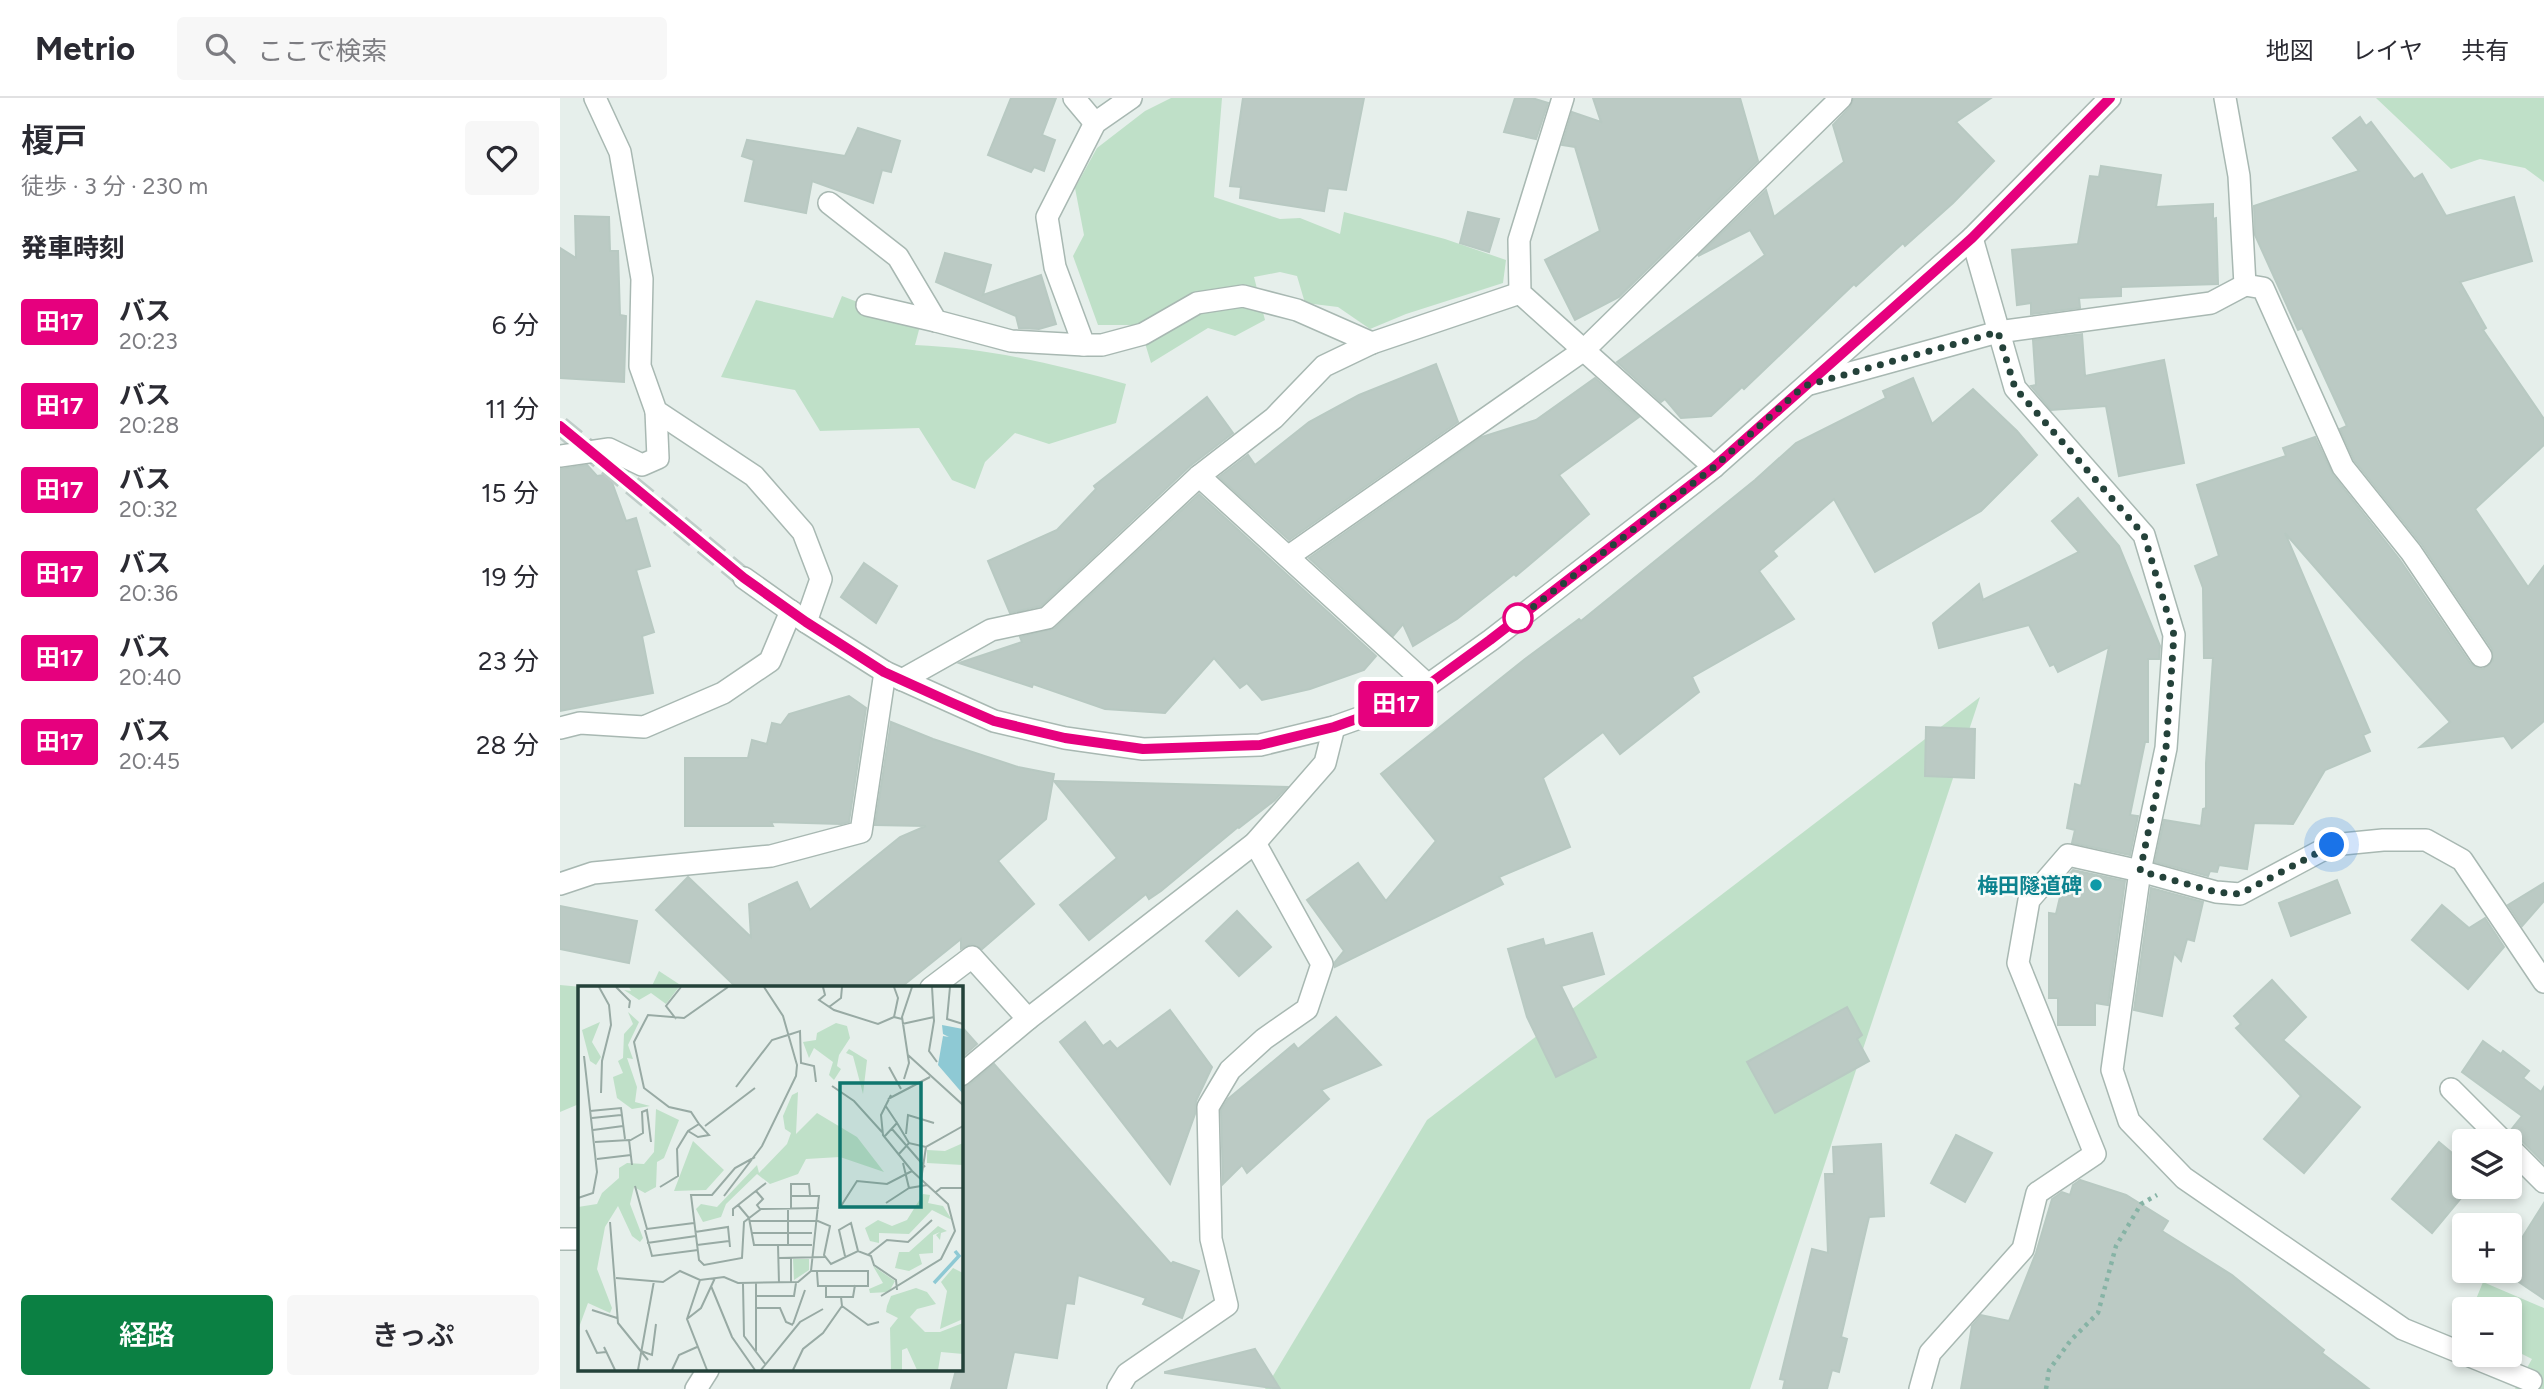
<!DOCTYPE html>
<html lang="ja">
<meta charset="utf-8">
<style>
body{margin:0;font-family:Figtree,"Noto Sans JP",sans-serif;background:#f7f7f7;color:#2b2b33;height:100vh;display:flex;flex-direction:column;font-size:26px;white-space:nowrap}
*{box-sizing:border-box;margin:0}
p{font-size:23px;color:#7c7c81}
.icon{flex:none;width:38px;height:38px;fill:none;stroke:currentColor;stroke-width:2;stroke-linecap:round;stroke-linejoin:round}
.map{position:relative;flex:1;overflow:hidden}
.details{display:flex;flex-direction:column;background:#fff;width:560px}
.details>*{flex:none}
.badge{padding:0 14px;border-radius:5px;font-size:24px;line-height:46px}
.controls{position:absolute;left:1892px;top:1031px;display:grid;gap:14px}
.controls a{display:grid;place-items:center;width:70px;height:70px;border-radius:7px;background:#fff;box-shadow:0 4px 10px #0003;font-size:35px}
.you{position:absolute;width:35px;height:35px;margin:-18px;border:5px solid #fff;border-radius:50%;background:#1a73e8;box-shadow:0 0 0 10px #1a73e833}
.map>.badge{position:absolute;translate:-50% -50%;box-shadow:0 0 0 4px #fff}
h2{padding:0 21px;font-size:26px;line-height:63px}
.round{display:grid;place-items:center;flex:none;width:74px;height:74px;border-radius:7px;background:#f7f7f7}
.overview{display:flex;align-items:center;justify-content:space-between;height:119px;padding:0 21px}
h1{font-size:33px;font-weight:600;line-height:52px}
.primary-button{display:flex;gap:14px;margin-top:auto;padding:14px 21px}
.primary-button a{flex:1;height:80px;border-radius:7px;background:#0b8043;color:#fff;font-size:28px;font-weight:600;line-height:80px;text-align:center}
.primary-button a+a{background:#f7f7f7;color:#2b2b33}
ul{padding:0;list-style:none}
li{display:flex;align-items:center;gap:21px;height:84px;padding:0 21px}
li div{flex:1}
li b{display:block;font-size:26px}
li em{font-style:normal}
li .badge{min-width:77px;font-weight:700;text-align:center}
header{display:flex;align-items:center;gap:42px;box-sizing:border-box;height:98px;padding:0 35px;background:#fff;border-bottom:2px solid #e1e1e2}
header strong{font-size:33px}
nav{display:flex;gap:38px;margin-inline-start:auto;font-size:24px}
.search{width:490px;height:63px;background:#f7f7f7;display:flex;align-items:center;gap:18px;box-sizing:border-box;padding:0 24px;border-radius:7px;color:#7c7c81;font-size:26px}
main{display:flex;flex:1;min-height:0}
.map>svg:first-child{display:block}
.green{fill:#bfe0c8}
.building{fill:#bbcac4;stroke:#b8c9c2;stroke-width:2}
.lines{fill:none;stroke-linecap:round;stroke-linejoin:round}
.minor-tunnel{stroke:#bfccc8;stroke-width:21;stroke-dasharray:21 10;stroke-linecap:butt}
.minor-casing{stroke:#a8b8b2;stroke-width:24}
.path{stroke:#86b3a5;stroke-width:4.5;stroke-dasharray:3.5 5;stroke-linecap:butt}
.minor{stroke:#fff;stroke-width:21}
.line-casing{stroke:#fff;stroke-width:16}
.line{stroke:#e6007e;stroke-width:10}
.walk{stroke:#24423a;stroke-width:7;stroke-dasharray:0 12.6}
.stop-dot{fill:#fff;stroke:#e6007e;stroke-width:3.5}
.culture-dot{fill:#0f9aa8;stroke:#f7fbf9;stroke-width:2.5}
.labels{text-anchor:middle;dominant-baseline:central;stroke-width:5;stroke-linejoin:round;paint-order:stroke}
.culture-label{font-size:21px;font-weight:bold;fill:#0d838f;stroke:#f7fbf9;text-anchor:end}
.inset-river{fill:none;stroke:#8ec9d4;stroke-width:3.5}
.inset-road{fill:none;stroke:#98aaa4;stroke-width:2}
.view{fill:#0f766e;fill-opacity:0.15;stroke:#0f766e;stroke-width:3.5}
.inset-edge{fill:none;stroke:#24423a;stroke-width:3.5}
</style>
<header>
<strong>Metrio</strong>
<div class="search"><svg class="icon" aria-label="search" viewBox="0 0 24 24"><circle cx="10" cy="10" r="6"/><path d="M15 15l6 6"/></svg>ここで検索</div>
<nav><a>地図</a><a>レイヤ</a><a>共有</a></nav>
</header>
<main>
<section class="details">
<div class="overview"><div><h1>榎戸</h1><p>徒歩 · 3 分 · 230 m</p></div><a class="round"><svg class="icon" aria-label="heart" viewBox="0 0 24 24"><path d="M12 20l-8-8c-3-5 5-10 8-4 3-6 11-1 8 4z"/></svg></a></div>
<h2>発車時刻</h2>
<ul>
<li><span class="badge" style="background:#e6007e;color:#fff">田17</span><div><b>バス</b><p>20:23</p></div><em>6 分</em></li>
<li><span class="badge" style="background:#e6007e;color:#fff">田17</span><div><b>バス</b><p>20:28</p></div><em>11 分</em></li>
<li><span class="badge" style="background:#e6007e;color:#fff">田17</span><div><b>バス</b><p>20:32</p></div><em>15 分</em></li>
<li><span class="badge" style="background:#e6007e;color:#fff">田17</span><div><b>バス</b><p>20:36</p></div><em>19 分</em></li>
<li><span class="badge" style="background:#e6007e;color:#fff">田17</span><div><b>バス</b><p>20:40</p></div><em>23 分</em></li>
<li><span class="badge" style="background:#e6007e;color:#fff">田17</span><div><b>バス</b><p>20:45</p></div><em>28 分</em></li>
</ul>
<div class="primary-button"><a>経路</a><a>きっぷ</a></div>
</section>
<div class="map">
<svg width="1984" height="1291" viewBox="0 0 1984 1291">
<rect width="100%" height="100%" fill="#e6efeb"/>
<g class="green">
<path d="M611,0H662L654,99L720,121L740,120L780,136L784,114L885,141L946,162L943,185L846,216L810,231L778,209L745,205L737,178L720,174L694,179L705,222L675,238L648,230L591,265L585,245L575,227H538L513,158L524,137L515,90L537,50L585,13Z"/>
<path d="M1816,0H1984V84L1965,70L1920,61L1891,71Z"/>
<path d="M282,198L360,228L355,247C428,250 496,266 566,286L556,325L489,346L455,335L425,364L415,391L392,382L359,330L260,333L235,292L161,279L196,202L273,220Z"/>
<path d="M1420,599L1190,1291H705L867,1022Z"/>
<path d="M99,873L125,890H91Z"/>
<path d="M0,887L33,890H19V1006L0,1014Z"/>
<path d="M1923,1184L1984,1210V1291H1955L1972,1261L1950,1250V1211H1912Z"/>
</g>
<g class="building">
<path d="M451,0H496L482,37L495,42L484,73L474,69L471,74L428,57Z"/>
<path d="M683,0H804L786,92L768,90L764,113L680,100L681,89L670,88Z"/>
<path d="M955,0H972L988,5L976,41L944,34Z"/>
<path d="M1033,0H1180L1198,63L1059,199L1015,222L985,162L1040,133L1015,49L1002,47L1012,14L1041,24Z"/>
<path d="M1294,0H1431L1396,24L1434,63L1393,105L1345,148L1343,145L1296,188L1294,186L1184,291L1182,289L1151,318L1121,320L1105,301L1101,304L1057,264L1205,157L1190,132L1138,158L1206,92L1214,119L1284,64L1273,27L1290,9Z"/>
<path d="M1800,19L1806,28L1811,24L1854,81L1862,76L1886,118L1954,99L1972,163L1900,184L1926,230L1923,232L1984,321V347L1915,411L1968,489L1984,468V623L1952,650L1944,638L1860,649L1890,624L1725,435L1810,634L1803,637L1810,653L1765,672L1733,726L1694,725L1687,771L1659,767L1657,774L1650,773L1648,778L1595,764L1604,722L1641,728L1643,711L1646,710V665L1653,560H1644L1643,490L1635,468L1659,458L1637,387L1726,358L1723,350L1755,339L1773,377L1840,462L1910,565L1916,570L1923,571L1933,563L1932,551L1862,447L1794,362L1780,331L1787,328L1742,230L1738,232L1695,137L1694,108L1799,73L1773,40Z"/>
<path d="M298,30L340,43L331,74L322,72L313,105L252,83L246,115L185,103L194,62L182,58L187,42L285,58Z"/>
<path d="M1541,68L1601,77L1596,109L1653,106V121L1656,120L1658,186L1561,189V198L1519,200L1520,210L1471,216V205L1457,207L1452,152L1518,146L1530,78L1539,79Z"/>
<path d="M908,114L939,121L929,154L900,145Z"/>
<path d="M15,118L49,119L50,153H58L60,217L66,218L64,284L0,280V150L16,160Z"/>
<path d="M385,155L431,167L423,197L481,177L496,226L479,231L459,230L456,218L376,184Z"/>
<path d="M1522,236L1525,278L1604,262L1624,365L1559,378L1546,308L1491,312L1471,288L1476,287L1473,242Z"/>
<path d="M876,266L898,324L729,442L659,379L688,357L695,367L749,324L799,297Z"/>
<path d="M1035,280L1079,319L999,377L1029,416L956,478L954,476L897,521L853,548L843,526L833,538L749,460L922,339L976,322Z"/>
<path d="M1353,280L1372,326L1413,291L1457,333L1477,357L1421,413L1315,474L1274,401L1213,453L1217,458L1199,473L1234,521L1132,579L1139,594L1060,656L1043,634L983,680L1010,749L939,779L943,786L775,869V864L784,853L747,802L798,765L826,803L876,743L821,676L965,561L1019,521L1021,523L1195,382L1236,345L1326,300L1323,293Z"/>
<path d="M647,299L673,335L630,368L481,508L450,515L428,463L497,432L536,391L534,388Z"/>
<path d="M27,367L37,378L49,376L66,423L76,420L90,468L76,472L94,534L82,538L93,595L0,613V371Z"/>
<path d="M639,396L816,558L804,572L750,591L702,602L687,585L680,590L654,560L605,615L545,611L473,586L472,589L399,565L462,544L460,539L495,530Z"/>
<path d="M1518,400L1559,448L1600,548L1599,561H1588V644H1585L1570,717L1578,718L1570,757L1512,745L1515,732L1507,730L1515,686L1521,688L1549,549L1498,574L1494,566L1490,568L1469,527L1379,550L1373,525L1419,486L1423,502L1519,454L1492,423Z"/>
<path d="M304,465L337,488L316,525L281,499Z"/>
<path d="M289,598L306,610L289,724L281,726L211,724L213,728H125V660H188L192,642L207,646L212,625L221,627L229,616Z"/>
<path d="M331,624L373,641L458,669L494,676L486,721L438,763L474,806L422,851L411,846L401,851V841L340,890H177L96,812L128,779L191,839L189,806L237,784L250,812L340,739L366,728L315,727Z"/>
<path d="M1366,629L1415,631L1414,680L1365,678Z"/>
<path d="M494,683L539,684L727,689L715,702L679,730L678,729L601,793L589,801L586,796L529,842L500,807L557,760Z"/>
<path d="M1513,772L1565,783L1548,907L1535,905V927H1498V900H1489V815L1496,816L1504,782Z"/>
<path d="M1777,782L1790,815L1731,838L1719,805Z"/>
<path d="M1984,785V803L1962,828L1948,807Z"/>
<path d="M1591,790L1643,804L1634,843L1627,841L1621,863L1614,855L1602,918L1574,912Z"/>
<path d="M1882,807L1909,830L1925,820L1944,849L1908,891L1852,842Z"/>
<path d="M0,808L77,823L69,865L0,851Z"/>
<path d="M677,813L711,849L679,878L646,843Z"/>
<path d="M1032,835L1044,876L1001,888L1036,959L996,979L967,919L948,851L983,841L985,848Z"/>
<path d="M1712,882L1746,919L1723,942L1800,1009L1744,1075L1704,1041L1741,998L1676,930L1681,926L1674,918Z"/>
<path d="M1287,909L1302,937L1297,941L1309,963L1215,1015L1187,964Z"/>
<path d="M610,912L652,969L636,1003L635,1016L610,1086L500,944L525,924L543,948L550,943L557,951Z"/>
<path d="M776,919L821,967L761,992L769,1001L687,1075L682,1067L663,1086L661,1012L668,1001L734,946L738,951Z"/>
<path d="M401,928L417,946L401,960Z"/>
<path d="M1923,943L1941,956L1943,953L1969,973L1963,980L1981,994L1984,989V1065L1951,1032L1962,1018L1902,974Z"/>
<path d="M434,966L611,1166L613,1164L639,1173L622,1220L583,1206L586,1200L518,1177L514,1206L506,1205L497,1260L454,1254L446,1291H391L396,1272H401V990L409,987Z"/>
<path d="M1396,1037L1432,1055L1405,1104L1371,1085Z"/>
<path d="M1879,1044L1904,1065V1088H1911L1872,1135L1832,1101Z"/>
<path d="M1321,1046L1324,1118L1309,1119L1281,1239L1287,1241L1279,1274L1272,1272L1267,1291H1223L1225,1282L1220,1281L1252,1151L1268,1155L1265,1076H1274L1273,1049Z"/>
<path d="M1520,1082L1566,1097L1608,1123L1602,1133L1672,1177L1764,1252L1762,1255L1809,1291H1401L1412,1228L1421,1217L1449,1223L1476,1155L1492,1101L1502,1094L1510,1097L1513,1087Z"/>
<path d="M1984,1105V1201L1941,1172H1950V1159Z"/>
<path d="M695,1251L720,1291L605,1275V1274Z"/>
</g>
<g class="lines">
<path class="minor-tunnel" d="M0,328L184,480"/>
<defs>
<g id="minor">
<path d="M35,0L60,54L82,181L80,268L96,313L194,378L243,434L261,481L246,524"/>
<path d="M514,0L535,25"/>
<path d="M571,0L535,25L487,119L495,169L524,247H542L583,236L637,205L683,198L737,212L812,245"/>
<path d="M1003,0L959,142L960,195L1154,369"/>
<path d="M269,105L338,159L376,223L451,243L524,247"/>
<path d="M1412,140L1455,290L1584,437L1614,537L1606,650L1580,773L1552,972L1569,1023L1624,1080L1843,1231L1904,1256"/>
<path d="M1685,187L1703,190L1783,369L1851,454L1921,558"/>
<path d="M307,207L376,223"/>
<path d="M1250,286L1438,234L1651,205L1685,187L1679,78L1665,0"/>
<path d="M0,358L49,351L82,367L98,360L96,313"/>
<path d="M729,458L1024,252L1281,0"/>
<path d="M184,480L246,524L325,574L434,623L505,640L583,651L700,647L774,629L833,608L868,587L931,542L1154,369L1412,140L1550,0"/>
<path d="M342,582L431,532L487,520L639,378"/>
<path d="M868,587L639,378L714,320L764,268L812,245L960,195"/>
<path d="M0,630L20,625L84,629L163,595L210,563L231,513"/>
<path d="M0,786L33,775L211,758L301,734L325,574"/>
<path d="M371,890L412,859L468,921"/>
<path d="M401,977L468,921L695,745L765,665L774,629"/>
<path d="M1891,991L1943,1043"/>
<path d="M1950,1050L1984,1084"/>
<path d="M0,1141H19"/>
<path d="M1905,1256L1971,1283"/>
<path d="M136,1291L148,1272"/>
<path d="M558,1291L567,1276L667,1207L651,1141L648,1009L670,972L704,941L747,911L762,866L695,745"/>
<path d="M1360,1291L1370,1255L1463,1151L1477,1095L1535,1056L1458,865L1469,802L1508,757L1580,773L1656,794L1680,796L1772,747L1823,742H1866L1902,762L1984,884"/>
</g>
</defs>
<use href="#minor" class="minor-casing"/>
<path class="path" d="M1486,1291L1489,1272L1511,1242L1538,1215L1556,1148L1581,1106L1597,1097"/>
<use href="#minor" class="minor"/>
</g>
<g class="lines">
<defs>
<path id="line" d="M0,328L184,480L246,524L324,574L390,604L434,623L505,640L583,651L700,647L774,629L833,608L868,587L930,542L1154,369L1412,140L1550,0"/>
</defs>
<use href="#line" class="line-casing"/>
<use href="#line" class="line"/>
<path class="walk" d="M958,520L951,526L1154,369L1244,288L1438,234L1455,290L1584,437L1614,537L1606,650L1580,773L1656,794L1680,796L1772,747"/>
</g>
<circle class="stop-dot" cx="958" cy="520" r="14"/>
<circle class="culture-dot" cx="1536" cy="787" r="7"/>
<g class="labels">
<g class="culture-label">
<text x="1522" y="787">梅田隧道碑</text>
</g>
</g>
<g transform="translate(18 888)">
<rect width="385" height="385" fill="#e6efeb"/>
<path d="M51,1H101L88,18L73,7L61,14L46,4L53,5ZM50,26L61,36L50,59L55,73L49,72L59,101L57,116L72,120L54,123L39,112L35,91L45,87L40,75L45,72L46,48L55,38ZM22,36L14,56L23,71L18,79L12,75L4,44ZM258,37L269,40L272,52L261,69L259,80L263,83L256,94L251,89L255,76L236,62L231,72L225,56L238,54L239,47ZM271,63L289,74L285,108L275,70L268,67ZM220,106L218,148L239,127L279,151L306,186L262,171L228,173L220,188L192,198L179,188L148,218L143,231L125,236L118,223L123,218L139,221L179,179L181,187L209,158L213,147L207,143L205,130L214,109ZM78,123L101,134L86,172L79,176L78,201L67,207L56,201L52,218L65,252L62,256L54,250L40,220L27,241L19,283L34,322L32,327L10,317L0,344V221L19,218L24,207L41,192V182L49,177L66,178L76,166ZM115,155L146,184L128,204L96,205ZM385,157V179L349,177V164L367,165ZM345,208L352,209L350,217L365,220L374,234L354,224L331,248L301,247V257L292,255L287,242L300,234L314,240L329,234ZM360,240L369,245L363,247L362,254L358,249L362,246L355,249V267L341,268L344,278L331,285L317,282L321,266H331ZM215,273H231V284L216,294ZM295,280L317,295L311,306L292,307L291,303L305,297ZM375,282L385,287V333L362,343L369,305L363,296ZM338,302L349,306L358,318L339,323L332,331L347,346H362L385,337V368L363,366L360,384H339L329,362L324,364V384H313L312,342L320,332L308,326L309,320L313,310Z" fill="#bfe0c8"/>
<path d="M364,39L385,43V108L360,79L365,50L371,51L365,48Z" fill="#8ec9d4"/>
<path class="inset-river" d="M356,297L381,270L377,265"/>
<path class="inset-road" d="M21,1L31,19L33,39L24,75L23,107M38,1L52,15L51,22M245,1L247,9L241,14L256,24L300,38L316,31M316,1L320,12L316,31L324,33M354,1L356,35L351,65L359,76M372,1L369,33L385,38M251,21L263,12L264,1M98,33L88,20L103,1M324,38L356,31M210,49L222,45L223,77L236,80L238,96M330,69L385,119M311,81L323,103M326,93L331,77L324,31L334,1M254,100L276,115L304,146M158,101L194,54L210,49M310,113L352,91M307,119L319,137M12,125L43,122L47,153M14,132L43,129M121,138L113,126L91,121L66,102L56,56L70,29L106,32L150,1M127,140L177,102M314,143L347,181M15,144L45,140M328,148L330,129L356,137M306,151L319,137L331,157M51,155L65,147L64,126L69,124L73,156M17,156L51,154L54,179M320,169L331,157L348,161M177,171L157,182L134,209H113L121,274L126,279L164,272L166,236L183,223L241,222M19,173L53,169M325,177L331,202L349,199M343,194L348,161L385,140M57,200L69,243L116,237M82,201L100,190L99,163L110,145L121,138L131,149L120,151L110,145M178,205L185,213L179,219L182,223M358,206L363,202H385M146,210L184,160L218,90L219,79L205,30L186,1M0,212L15,207L19,186L6,70M308,217L331,202M160,219L171,232L176,259H234M263,220L279,195L309,198L334,185M210,222V259M213,222V198H231L232,209M155,230V223L188,197M171,235H240L252,240L246,269L253,278L280,265L293,270L296,279L318,294L319,304M32,236L40,337L70,374M67,244L74,270L120,264M117,246L150,241L152,261M173,247H234M69,257L118,250M119,259L151,255M200,259L201,297M290,269L309,254L330,256L354,234M267,270L261,244L273,237L280,265M201,272L247,271M213,272V297M233,285H290V300H240L239,286M38,292L85,296L102,285L122,294L146,291L160,297L220,296L233,285L241,210H213M178,297V365M165,298L166,350L188,379M133,300L154,351L177,384M248,300V311H275L277,299M178,310H216L218,297M303,310L363,273L377,245L370,218L334,185L305,149L303,129L313,109M263,311L264,320L290,339L301,336M178,322H202L208,336L215,339M14,324L39,332M109,333L122,294M215,338L227,304M8,344L19,367L28,366M26,361L37,384M63,365L74,369L78,338M60,384L76,295M94,384L101,369L119,361M129,384L109,333L123,322L137,292M183,384L222,336L245,323M215,384L225,363L245,347L264,320"/>
<path class="view" d="M262,97H343V221H262Z"/>
<rect width="385" height="385" class="inset-edge"/>
</g>
</svg>
<div class="controls">
<a><svg class="icon" aria-label="layers" viewBox="0 0 24 24"><path d="M12 4l9 5-9 5-9-5zM3 14l9 5 9-5"/></svg></a>
<a>+</a>
<a>−</a>
</div>
<div class="you" style="left:1772px;top:747px"></div>
<b class="badge" style="left:836px;top:606px;background:#e6007e;color:#fff">田17</b>
</div>
</main>
